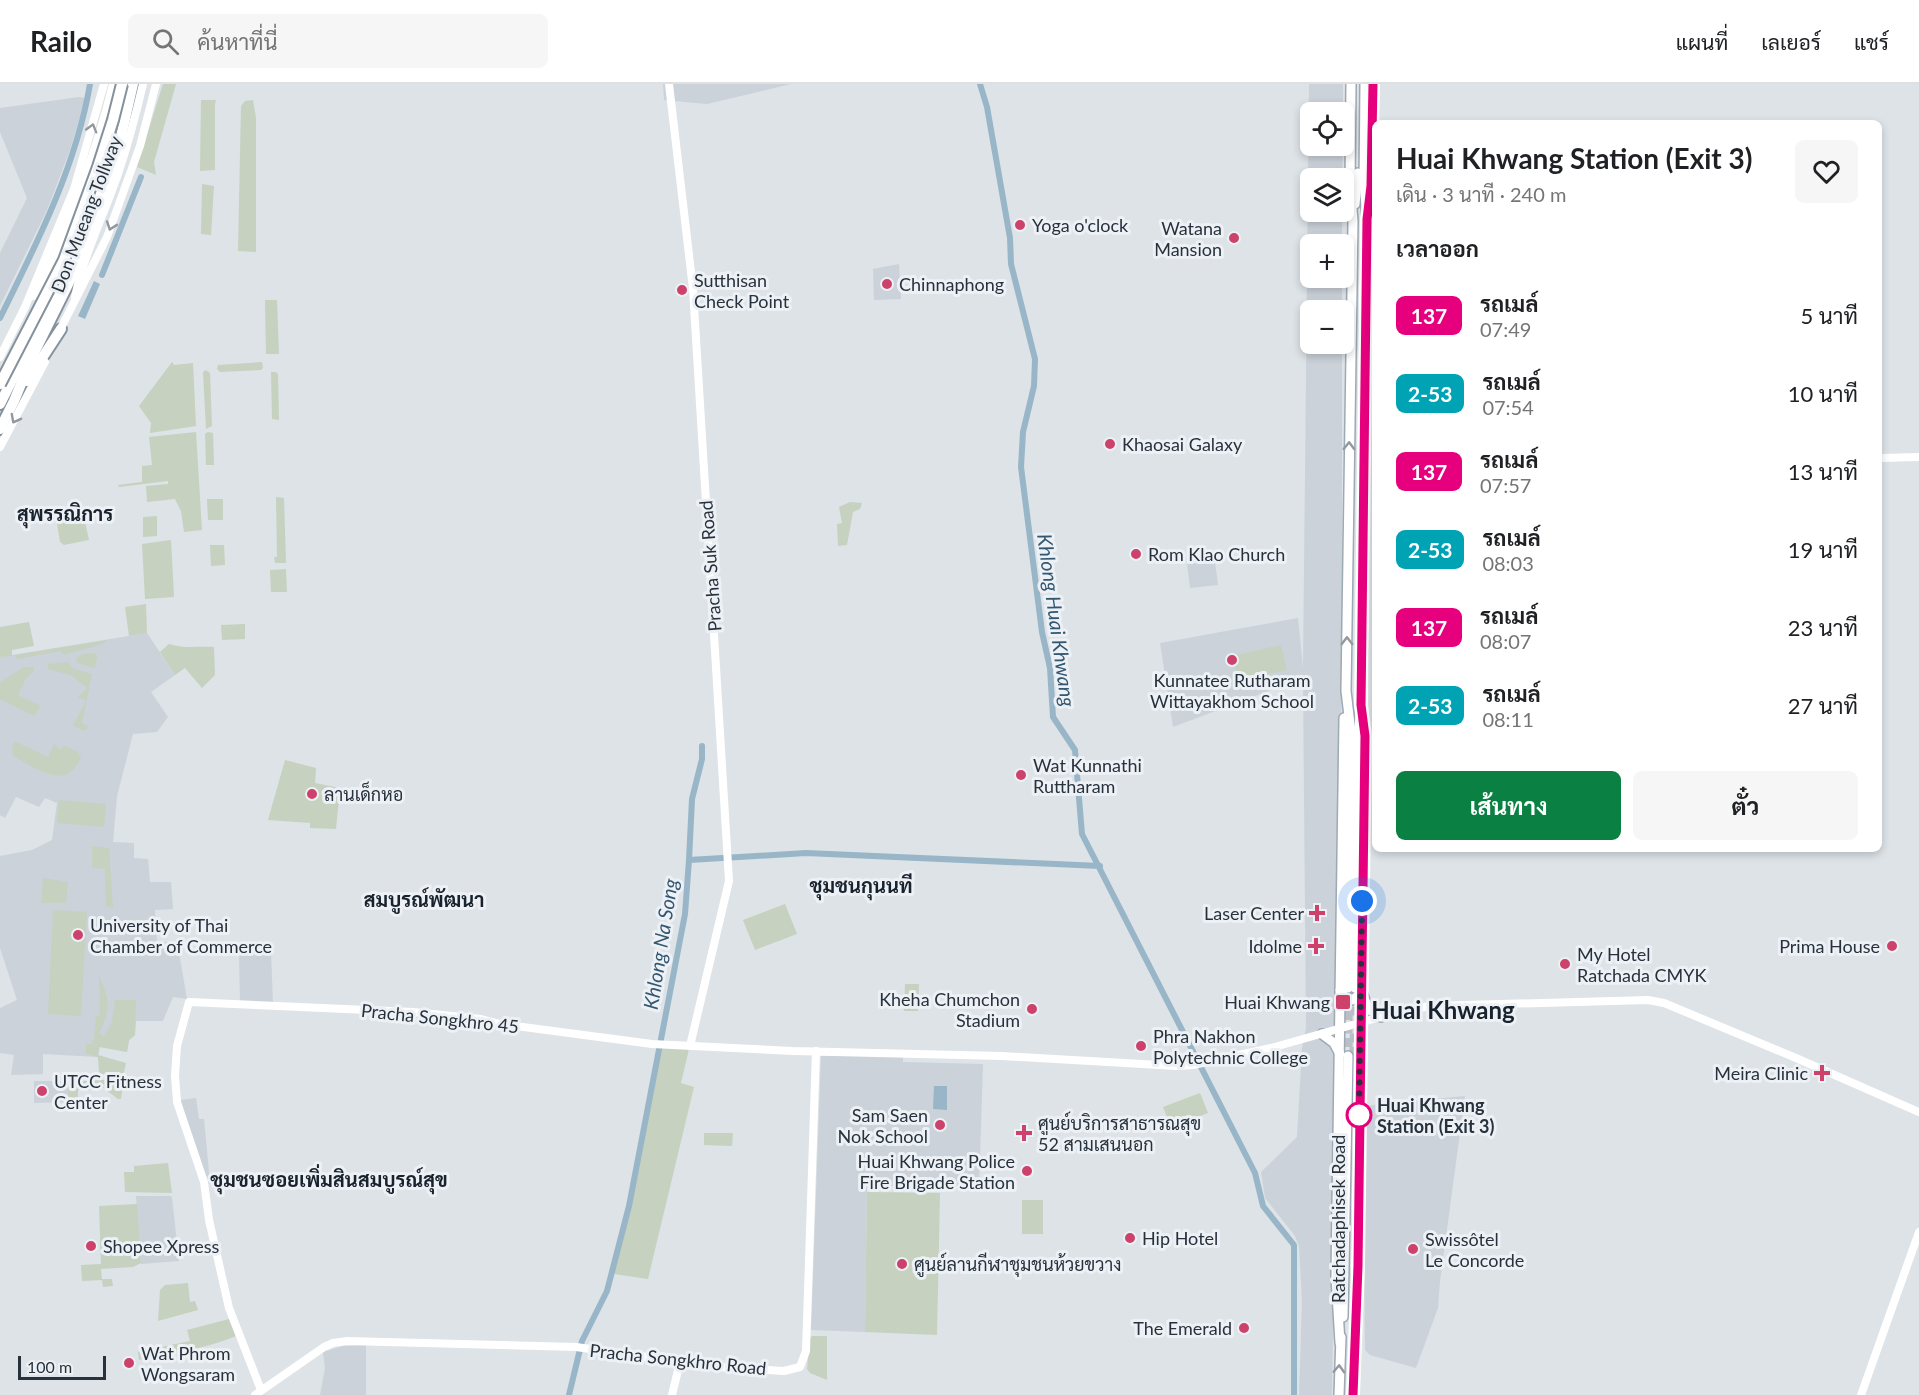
<!DOCTYPE html>
<html lang="th">
<meta charset="utf-8">
<style>
body{margin:0;font-family:Lato,Sarabun,sans-serif;background:#f6f6f6;color:#202124;height:100vh;display:flex;flex-direction:column;font-size:22px;white-space:nowrap}
*{box-sizing:border-box;margin:0}
p{font-size:20px;color:#757577}
.icon{flex:none;width:33px;height:33px;fill:none;stroke:currentColor;stroke-width:2;stroke-linecap:round;stroke-linejoin:round}
.map{position:relative;flex:1;overflow:hidden}
.sheet{position:absolute;left:1372px;top:36px;width:510px;height:732px;display:flex;flex-direction:column;background:#fff;border-radius:9px;box-shadow:0 3px 9px #0003}
.sheet>*{flex:none}
.badge{padding:0 12px;border-radius:9px;font-size:21px;line-height:39px}
.buttons{position:absolute;left:1300px;top:18px;display:grid;gap:12px}
.buttons a{display:grid;place-items:center;width:54px;height:54px;border-radius:9px;background:#fff;box-shadow:0 3px 9px #0003;font-size:30px}
.scale{position:absolute;left:18px;bottom:15px;width:88px;box-sizing:border-box;padding-left:6px;border:3px solid #27323d;border-top:0;font-size:16px;line-height:21px;white-space:nowrap;color:#27323d;-webkit-text-stroke:4px #edf1f5;paint-order:stroke}
.you{position:absolute;width:30px;height:30px;margin:-15px;border:4px solid #fff;border-radius:50%;background:#1a73e8;box-shadow:0 0 0 9px #1a73e833}
.map>.badge{position:absolute;translate:-50% -50%;box-shadow:0 0 0 3px #fff}
h2{padding:0 24px;font-size:22px;line-height:54px}
.round{display:grid;place-items:center;flex:none;width:63px;height:63px;border-radius:9px;background:#f6f6f6}
.summary{display:flex;align-items:center;justify-content:space-between;height:102px;padding:0 24px}
h1{font-size:28px;font-weight:700;line-height:45px}
.button{display:flex;gap:12px;margin-top:auto;padding:12px 24px}
.button a{flex:1;height:69px;border-radius:9px;background:#0b8043;color:#fff;font-size:24px;font-weight:700;line-height:69px;text-align:center}
.button a+a{background:#f6f6f6;color:#202124}
ul{padding:0;list-style:none}
li{display:flex;align-items:center;gap:18px;height:78px;padding:0 24px}
li div{flex:1}
li b{display:block;font-size:22px}
li em{font-style:normal}
li .badge{min-width:66px;font-weight:700;text-align:center}
header{display:flex;align-items:center;gap:36px;box-sizing:border-box;height:84px;padding:0 30px;background:#fff;border-bottom:2px solid #e0e0e0}
header strong{font-size:28px}
nav{display:flex;gap:33px;margin-inline-start:auto;font-size:21px}
.search{width:420px;height:54px;background:#f6f6f6;display:flex;align-items:center;gap:15px;box-sizing:border-box;padding:0 21px;border-radius:9px;color:#757577;font-size:22px}
.map>svg:first-child{display:block}
.built{fill:#cbd2d9}
.green{fill:#c6d1bf}
.water{fill:#98b6c7}
.lines{fill:none;stroke-linecap:round;stroke-linejoin:round}
.canal{stroke:#98b6c7;stroke-width:6}
.primary-tunnel{stroke:#b9c0c5;stroke-width:9;stroke-dasharray:9 4.5;stroke-linecap:butt}
.primary-casing{stroke:#9da9b3;stroke-width:12}
.highway-casing{stroke:#85929d;stroke-width:14}
.secondary{stroke:#fff;stroke-width:8}
.primary{stroke:#fff;stroke-width:9}
.highway{stroke:#fff;stroke-width:10}
.highway-bridge-casing{stroke:#85929d;stroke-width:14;stroke-linecap:butt}
.highway-bridge{stroke:#fff;stroke-width:10}
.oneway{stroke:#93989e}
.line-casing{stroke:#fff;stroke-width:14}
.line{stroke:#e6007e;stroke-width:9}
.walk{stroke:#27323d;stroke-width:6;stroke-dasharray:0 10.8}
.poi-dot{fill:#cc426b;stroke:#edf1f5;stroke-width:2}
.stop-dot{fill:#fff;stroke:#e6007e;stroke-width:3}
.labels{text-anchor:middle;dominant-baseline:central;stroke-width:6;stroke-linejoin:round;paint-order:stroke}
.street-label{font-size:18px;fill:#27323d;stroke:#edf1f5}
.poi-label{font-size:18px;fill:#27323d;stroke:#edf1f5;text-anchor:start}
.stop-label{font-size:18px;font-weight:bold;fill:#27323d;stroke:#edf1f5;text-anchor:start}
.neighbourhood-label{font-size:20px;font-weight:bold;fill:#19232e;stroke:#edf1f5}
.water-label{font-size:20px;font-style:italic;fill:#325771;stroke:#edf1f5}
.district-label{font-size:24px;font-weight:bold;fill:#19232e;stroke:#edf1f5}
</style>
<header>
<strong>Railo</strong>
<div class="search"><svg class="icon" aria-label="search" viewBox="0 0 24 24"><circle cx="10" cy="10" r="6"/><path d="M15 15l6 6"/></svg>ค้นหาที่นี่</div>
<nav><a>แผนที่</a><a>เลเยอร์</a><a>แชร์</a></nav>
</header>
<div class="map">
<svg width="1919" height="1311" viewBox="0 0 1919 1311">
<rect width="100%" height="100%" fill="#dde3e7"/>
<g class="built">
<path d="M663,0H791L707,20L664,16Z"/>
<path d="M1309,0H1343V28H1311V62H1343L1342,94H1311V128H1342V160H1311V194H1342V226H1311V260H1342V574L1332,1311H1299L1302,1217L1299,1162L1295,1152L1265,1114L1261,1088L1297,1053L1302,964L1306,944L1303,594L1173,643L1160,559L1298,534L1303,584Z"/>
<path d="M79,13L86,14L70,66L47,126L0,222V169L27,114L0,48V24Z"/>
<path d="M899,180L901,215L874,216L873,185Z"/>
<path d="M1215,477L1218,501L1190,504L1187,480Z"/>
<path d="M147,549L175,591L151,608L168,633L157,648L133,650L117,712L113,758L134,759V774L148,775L150,798H171L173,825L155,826L157,859L167,858L169,870L179,869L187,915L173,913L163,937H136L135,951L129,956L127,968L100,962L98,973L43,970V990L11,991L14,971L0,969V924L17,916L0,864V772L32,766L52,756L57,719L45,714L39,723L16,713L5,734L0,731V573Z"/>
<path d="M242,867L271,868L273,919L240,918L239,873Z"/>
<path d="M821,972H903V978L983,980L979,1105L867,1101L865,1248L811,1246Z"/>
<path d="M34,997H68V1018L34,1019Z"/>
<path d="M1465,1012L1440,1197L1438,1224L1416,1284L1370,1271L1365,1266L1363,1022Z"/>
<path d="M196,1014L199,1035H204L210,1099L207,1100L180,1016Z"/>
<path d="M136,1112H171L172,1114L179,1177L141,1180Z"/>
<path d="M366,1261V1311H320L325,1284L323,1268L343,1262Z"/>
</g>
<g class="green">
<path d="M163,0H176L154,78L156,91L137,83Z"/>
<path d="M201,16H216L215,20V86L200,87Z"/>
<path d="M253,16L256,34V168L238,167L241,22L245,17Z"/>
<path d="M202,100L214,102L211,151L201,150Z"/>
<path d="M265,216H277L279,270H266Z"/>
<path d="M172,278L174,281L193,279L196,342L150,349L151,339L139,322Z"/>
<path d="M262,278L263,284L261,286L220,288L217,285L218,281Z"/>
<path d="M206,286L210,289L212,342L206,345L203,288Z"/>
<path d="M271,288H276L278,290L279,336L272,335Z"/>
<path d="M196,348L202,446L184,448L181,427L175,415L147,418L146,402L168,400V397L119,403L118,401L142,398V382L152,381L149,353Z"/>
<path d="M208,348L213,349L214,381H206L205,350Z"/>
<path d="M276,413L284,414L286,479H275L274,473H277Z"/>
<path d="M207,415H223V436H208Z"/>
<path d="M850,418L862,419L860,425L853,428L847,461L838,462L837,440L842,439L839,423Z"/>
<path d="M68,424L69,432L83,429L89,456L64,461L60,458L55,427Z"/>
<path d="M157,432V452L143,453V433Z"/>
<path d="M171,456L174,513L145,515L142,460Z"/>
<path d="M210,461H224L225,481L211,482Z"/>
<path d="M286,485L287,508H271L270,486Z"/>
<path d="M146,520L147,549L129,552L125,523Z"/>
<path d="M29,538L34,562L12,566V572L0,573V543Z"/>
<path d="M245,540V555L222,556L221,541Z"/>
<path d="M108,556C102,563 76,566 64,571L61,567L17,575L15,571Z"/>
<path d="M169,560C184,565 198,562 214,563L215,591L202,604L185,584L175,591L160,568Z"/>
<path d="M1281,561L1287,586L1238,597L1232,572Z"/>
<path d="M89,569L96,570L97,573L95,584L77,579L76,575L80,571Z"/>
<path d="M68,578L72,584L92,590L82,639L88,642L85,647L73,642L86,617L78,613L87,604L71,591L48,585V580Z"/>
<path d="M24,583H33L34,586L25,596L18,611L41,622L34,632L0,615V598Z"/>
<path d="M14,657L48,673L54,660L61,666L64,661L78,668L81,673C67,709 36,684 13,672L12,665Z"/>
<path d="M285,676L316,684L315,699L350,706L348,715H339L336,745L310,744V739L268,736Z"/>
<path d="M59,716L106,720L104,743L57,739Z"/>
<path d="M92,762L109,764L113,824L106,822L105,785L92,784Z"/>
<path d="M43,794L68,798L66,819H41Z"/>
<path d="M785,820L797,850L755,866L743,836Z"/>
<path d="M53,826L87,828L81,932L48,930Z"/>
<path d="M99,892C110,916 111,926 99,949L104,953L112,938L115,916H136L135,951L129,956L127,968L99,963L98,971L126,979L124,988L121,990H99L98,973L86,970V960H91L94,954L96,932L100,931Z"/>
<path d="M905,900H919L918,927H904Z"/>
<path d="M660,963L689,965L681,999L694,1003L648,1195L614,1190L643,1062Z"/>
<path d="M121,995L123,1000L121,1015H118L101,1002V1006H78V1016L68,1018V998Z"/>
<path d="M1200,1009L1208,1029L1171,1043L1163,1023Z"/>
<path d="M704,1049H733L732,1062L704,1061Z"/>
<path d="M168,1079L172,1109L125,1108L124,1088H134V1082Z"/>
<path d="M867,1108L940,1109L937,1251L865,1248Z"/>
<rect x="1022" y="1116" width="21" height="34"/>
<path d="M137,1120L141,1179L133,1183L101,1185L102,1195H112L113,1202L103,1203L102,1196L82,1197L81,1181L101,1180L99,1122Z"/>
<path d="M188,1199L190,1218L195,1217L198,1226L158,1237L160,1206L165,1201Z"/>
<path d="M229,1235L236,1252C205,1265 172,1269 139,1276L138,1268L190,1257L187,1246Z"/>
<path d="M812,1252H827V1296L810,1289L807,1285L810,1254Z"/>
</g>
<g class="water">
<path d="M94,197L100,200L85,235L78,232Z"/>
<path d="M934,1002H947V1026L933,1025Z"/>
</g>
<g class="lines">
<g class="canal">
<path d="M980,0L987,23L1010,154L1011,180L1035,275L1034,302L1023,348L1021,383L1042,548L1050,584L1053,633L1075,666L1082,750L1255,1089L1263,1122L1294,1161V1311"/>
<path d="M102,191L141,93"/>
<path d="M0,234C37,159 76,83 90,0"/>
<path d="M689,776L692,715L702,675V662"/>
<path d="M569,1311L582,1257L607,1207L629,1122L685,830L689,776L806,769L1100,782"/>
</g>
<g class="primary-tunnel">
<path d="M1348,963V904"/>
<path d="M1354,972L1355,910"/>
</g>
<defs>
<g id="primary">
<path d="M1370,118L1371,102L1373,0"/>
<path d="M1355,120L1358,89"/>
<path d="M1348,904L1352,657L1346,607L1353,137L1350,101L1351,0"/>
<path d="M1355,904L1358,657L1362,606L1367,135L1364,98L1365,0"/>
<path d="M1340,906L1344,912L1352,916L1358,912L1361,906"/>
<path d="M1363,911L1368,925L1381,933"/>
<path d="M1322,950L1334,959L1340,970"/>
<path d="M1343,1233L1348,972"/>
<path d="M1340,1259L1336,1193L1344,634"/>
<path d="M1339,1311L1341,1253"/>
<path d="M1353,1311L1357,1182L1365,652L1364,639"/>
</g>
<g id="highway">
<path d="M27,297L61,245"/>
<path d="M0,320L70,180L109,75"/>
<path d="M0,345L14,317L32,273L78,180L113,87L133,0"/>
</g>
</defs>
<use href="#primary" class="primary-casing"/>
<use href="#highway" class="highway-casing"/>
<g class="secondary">
<path d="M669,0L693,205L729,797L690,962"/>
<path d="M33,212C48,192 56,169 65,146C84,98 101,50 113,0"/>
<path d="M75,213C84,170 104,131 118,90C128,60 136,30 143,0"/>
<path d="M1366,232L1376,234"/>
<path d="M58,250L107,153L140,62L156,0"/>
<path d="M0,273L25,223L74,105L104,0"/>
<path d="M0,363L45,278"/>
<path d="M1880,374L1919,373"/>
<path d="M261,1306L229,1224L209,1136L204,1098L177,1018L175,992L177,962L189,918L413,928L481,935L500,940L652,960L793,967L1002,972L1177,982L1193,981L1271,964L1391,930L1429,922L1648,916L1664,919L1796,974L1919,1028"/>
<path d="M255,1311L324,1263L333,1259L347,1257L576,1263L718,1283L784,1287L800,1283L806,1267L816,967"/>
<path d="M672,1311L680,1278"/>
<path d="M1861,1311L1919,1148"/>
</g>
<use href="#primary" class="primary"/>
<use href="#highway" class="highway"/>
<defs>
<path id="highway-bridge" d="M0,300L64,176L98,83L113,36L122,0"/>
</defs>
<use href="#highway-bridge" class="highway-bridge-casing"/>
<use href="#highway-bridge" class="highway-bridge"/>
</g>
<defs><path id="oneway-chevron" d="M-2-3.5L2.5 0L-2 3.5" fill="none" stroke-width="1.6" stroke-linecap="round" stroke-linejoin="round" transform="scale(1.5)"/></defs>
<g class="oneway">
<use href="#oneway-chevron" transform="translate(92 44) rotate(-74)"/>
<use href="#oneway-chevron" transform="translate(111 142) rotate(109)"/>
<use href="#oneway-chevron" transform="translate(15 335) rotate(118)"/>
<use href="#oneway-chevron" transform="translate(1349 362) rotate(-89)"/>
<use href="#oneway-chevron" transform="translate(1347 557) rotate(-90)"/>
<use href="#oneway-chevron" transform="translate(1339 1285) rotate(-88)"/>
</g>
<g class="lines">
<defs>
<path id="line" d="M1353,1311L1358,1182L1365,652L1361,621L1367,135L1371,102L1373,0"/>
</defs>
<use href="#line" class="line-casing"/>
<use href="#line" class="line"/>
<path class="walk" d="M1359,1031L1362,817"/>
</g>
<g class="poi-dot">
<circle cx="1020" cy="141" r="6"/>
<circle cx="1234" cy="154" r="6"/>
<circle cx="887" cy="200" r="6"/>
<circle cx="682" cy="206" r="6"/>
<circle cx="1110" cy="360" r="6"/>
<circle cx="1136" cy="470" r="6"/>
<circle cx="1232" cy="576" r="6"/>
<circle cx="1021" cy="691" r="6"/>
<circle cx="312" cy="710" r="6"/>
<path d="M1314 820h6v6h6v6h-6v6h-6v-6h-6v-6h6z"/>
<circle cx="78" cy="851" r="6"/>
<path d="M1313 853h6v6h6v6h-6v6h-6v-6h-6v-6h6z"/>
<circle cx="1892" cy="862" r="6"/>
<circle cx="1565" cy="880" r="6"/>
<rect x="1335" y="910" width="16" height="16" rx="3"/>
<circle cx="1032" cy="925" r="6"/>
<circle cx="1141" cy="962" r="6"/>
<path d="M1819 980h6v6h6v6h-6v6h-6v-6h-6v-6h6z"/>
<circle cx="42" cy="1007" r="6"/>
<circle cx="940" cy="1041" r="6"/>
<path d="M1021 1040h6v6h6v6h-6v6h-6v-6h-6v-6h6z"/>
<circle cx="1027" cy="1087" r="6"/>
<circle cx="1130" cy="1154" r="6"/>
<circle cx="91" cy="1162" r="6"/>
<circle cx="1413" cy="1165" r="6"/>
<circle cx="902" cy="1180" r="6"/>
<circle cx="1244" cy="1244" r="6"/>
<circle cx="129" cy="1279" r="6"/>
</g>
<circle class="stop-dot" cx="1359" cy="1031" r="12"/>
<g class="labels">
<g class="street-label">
<text transform="translate(86 130) rotate(-69)">Don Mueang Tollway</text>
<text transform="translate(710 482) rotate(-94)">Pracha Suk Road</text>
<text transform="translate(440 934) rotate(6)">Pracha Songkhro 45</text>
<text transform="translate(1338 1135) rotate(-90)">Ratchadaphisek Road</text>
<text transform="translate(678 1275) rotate(6)">Pracha Songkhro Road</text>
</g>
<g class="poi-label">
<text x="1032" y="141">Yoga o'clock</text>
<text x="1222" y="144" text-anchor="end">Watana<tspan x="1222" dy="21">Mansion</tspan></text>
<text x="694" y="196">Sutthisan<tspan x="694" dy="21">Check Point</tspan></text>
<text x="899" y="200">Chinnaphong</text>
<text x="1122" y="360">Khaosai Galaxy</text>
<text x="1148" y="470">Rom Klao Church</text>
<text x="1232" y="596" text-anchor="middle">Kunnatee Rutharam<tspan x="1232" dy="21">Wittayakhom School</tspan></text>
<text x="1033" y="681">Wat Kunnathi<tspan x="1033" dy="21">Ruttharam</tspan></text>
<text x="324" y="710">ลานเด็กหอ</text>
<text x="1304" y="829" text-anchor="end">Laser Center</text>
<text x="90" y="841">University of Thai<tspan x="90" dy="21">Chamber of Commerce</tspan></text>
<text x="1302" y="862" text-anchor="end">Idolme</text>
<text x="1880" y="862" text-anchor="end">Prima House</text>
<text x="1577" y="870">My Hotel<tspan x="1577" dy="21">Ratchada CMYK</tspan></text>
<text x="1020" y="915" text-anchor="end">Kheha Chumchon<tspan x="1020" dy="21">Stadium</tspan></text>
<text x="1330" y="918" text-anchor="end">Huai Khwang</text>
<text x="1153" y="952">Phra Nakhon<tspan x="1153" dy="21">Polytechnic College</tspan></text>
<text x="1808" y="989" text-anchor="end">Meira Clinic</text>
<text x="54" y="997">UTCC Fitness<tspan x="54" dy="21">Center</tspan></text>
<text x="928" y="1031" text-anchor="end">Sam Saen<tspan x="928" dy="21">Nok School</tspan></text>
<text x="1038" y="1039">ศูนย์บริการสาธารณสุข<tspan x="1038" dy="21">52 สามเสนนอก</tspan></text>
<text x="1015" y="1077" text-anchor="end">Huai Khwang Police<tspan x="1015" dy="21">Fire Brigade Station</tspan></text>
<text x="1142" y="1154">Hip Hotel</text>
<text x="1425" y="1155">Swissôtel<tspan x="1425" dy="21">Le Concorde</tspan></text>
<text x="103" y="1162">Shopee Xpress</text>
<text x="914" y="1180">ศูนย์ลานกีฬาชุมชนห้วยขวาง</text>
<text x="1232" y="1244" text-anchor="end">The Emerald</text>
<text x="141" y="1269">Wat Phrom<tspan x="141" dy="21">Wongsaram</tspan></text>
</g>
<g class="stop-label">
<text x="1377" y="1021">Huai Khwang<tspan x="1377" dy="21">Station (Exit 3)</tspan></text>
</g>
<g class="neighbourhood-label">
<text x="65" y="429">สุพรรณิการ</text>
<text x="861" y="801">ชุมชนกุนนที</text>
<text x="424" y="815">สมบูรณ์พัฒนา</text>
<text x="329" y="1095">ชุมชนซอยเพิ่มสินสมบูรณ์สุข</text>
</g>
<g class="water-label">
<text transform="translate(1057 536) rotate(82)">Khlong Huai Khwang</text>
<text transform="translate(660 860) rotate(-81)">Khlong Na Song</text>
</g>
<g class="district-label">
<text x="1443" y="925">Huai Khwang</text>
</g>
</g>
</svg>
<div class="buttons">
<a><svg class="icon" aria-label="locate" viewBox="0 0 24 24"><circle cx="12" cy="12" r="6"/><path d="M12 2v4M12 18v4M2 12h4M18 12h4"/></svg></a>
<a><svg class="icon" aria-label="layers" viewBox="0 0 24 24"><path d="M12 4l9 5-9 5-9-5zM3 14l9 5 9-5"/></svg></a>
<a>+</a>
<a>−</a>
</div>
<div class="scale">100 m</div>
<div class="you" style="left:1362px;top:817px"></div>
<section class="sheet">
<div class="summary"><div><h1>Huai Khwang Station (Exit 3)</h1><p>เดิน · 3 นาที · 240 m</p></div><a class="round"><svg class="icon" aria-label="heart" viewBox="0 0 24 24"><path d="M12 20l-8-8c-3-5 5-10 8-4 3-6 11-1 8 4z"/></svg></a></div>
<h2>เวลาออก</h2>
<ul>
<li><span class="badge" style="background:#e6007e;color:#fff">137</span><div><b>รถเมล์</b><p>07:49</p></div><em>5 นาที</em></li>
<li><span class="badge" style="background:#00a3b4;color:#fff">2-53</span><div><b>รถเมล์</b><p>07:54</p></div><em>10 นาที</em></li>
<li><span class="badge" style="background:#e6007e;color:#fff">137</span><div><b>รถเมล์</b><p>07:57</p></div><em>13 นาที</em></li>
<li><span class="badge" style="background:#00a3b4;color:#fff">2-53</span><div><b>รถเมล์</b><p>08:03</p></div><em>19 นาที</em></li>
<li><span class="badge" style="background:#e6007e;color:#fff">137</span><div><b>รถเมล์</b><p>08:07</p></div><em>23 นาที</em></li>
<li><span class="badge" style="background:#00a3b4;color:#fff">2-53</span><div><b>รถเมล์</b><p>08:11</p></div><em>27 นาที</em></li>
</ul>
<div class="button"><a>เส้นทาง</a><a>ตั๋ว</a></div>
</section>
</div>
